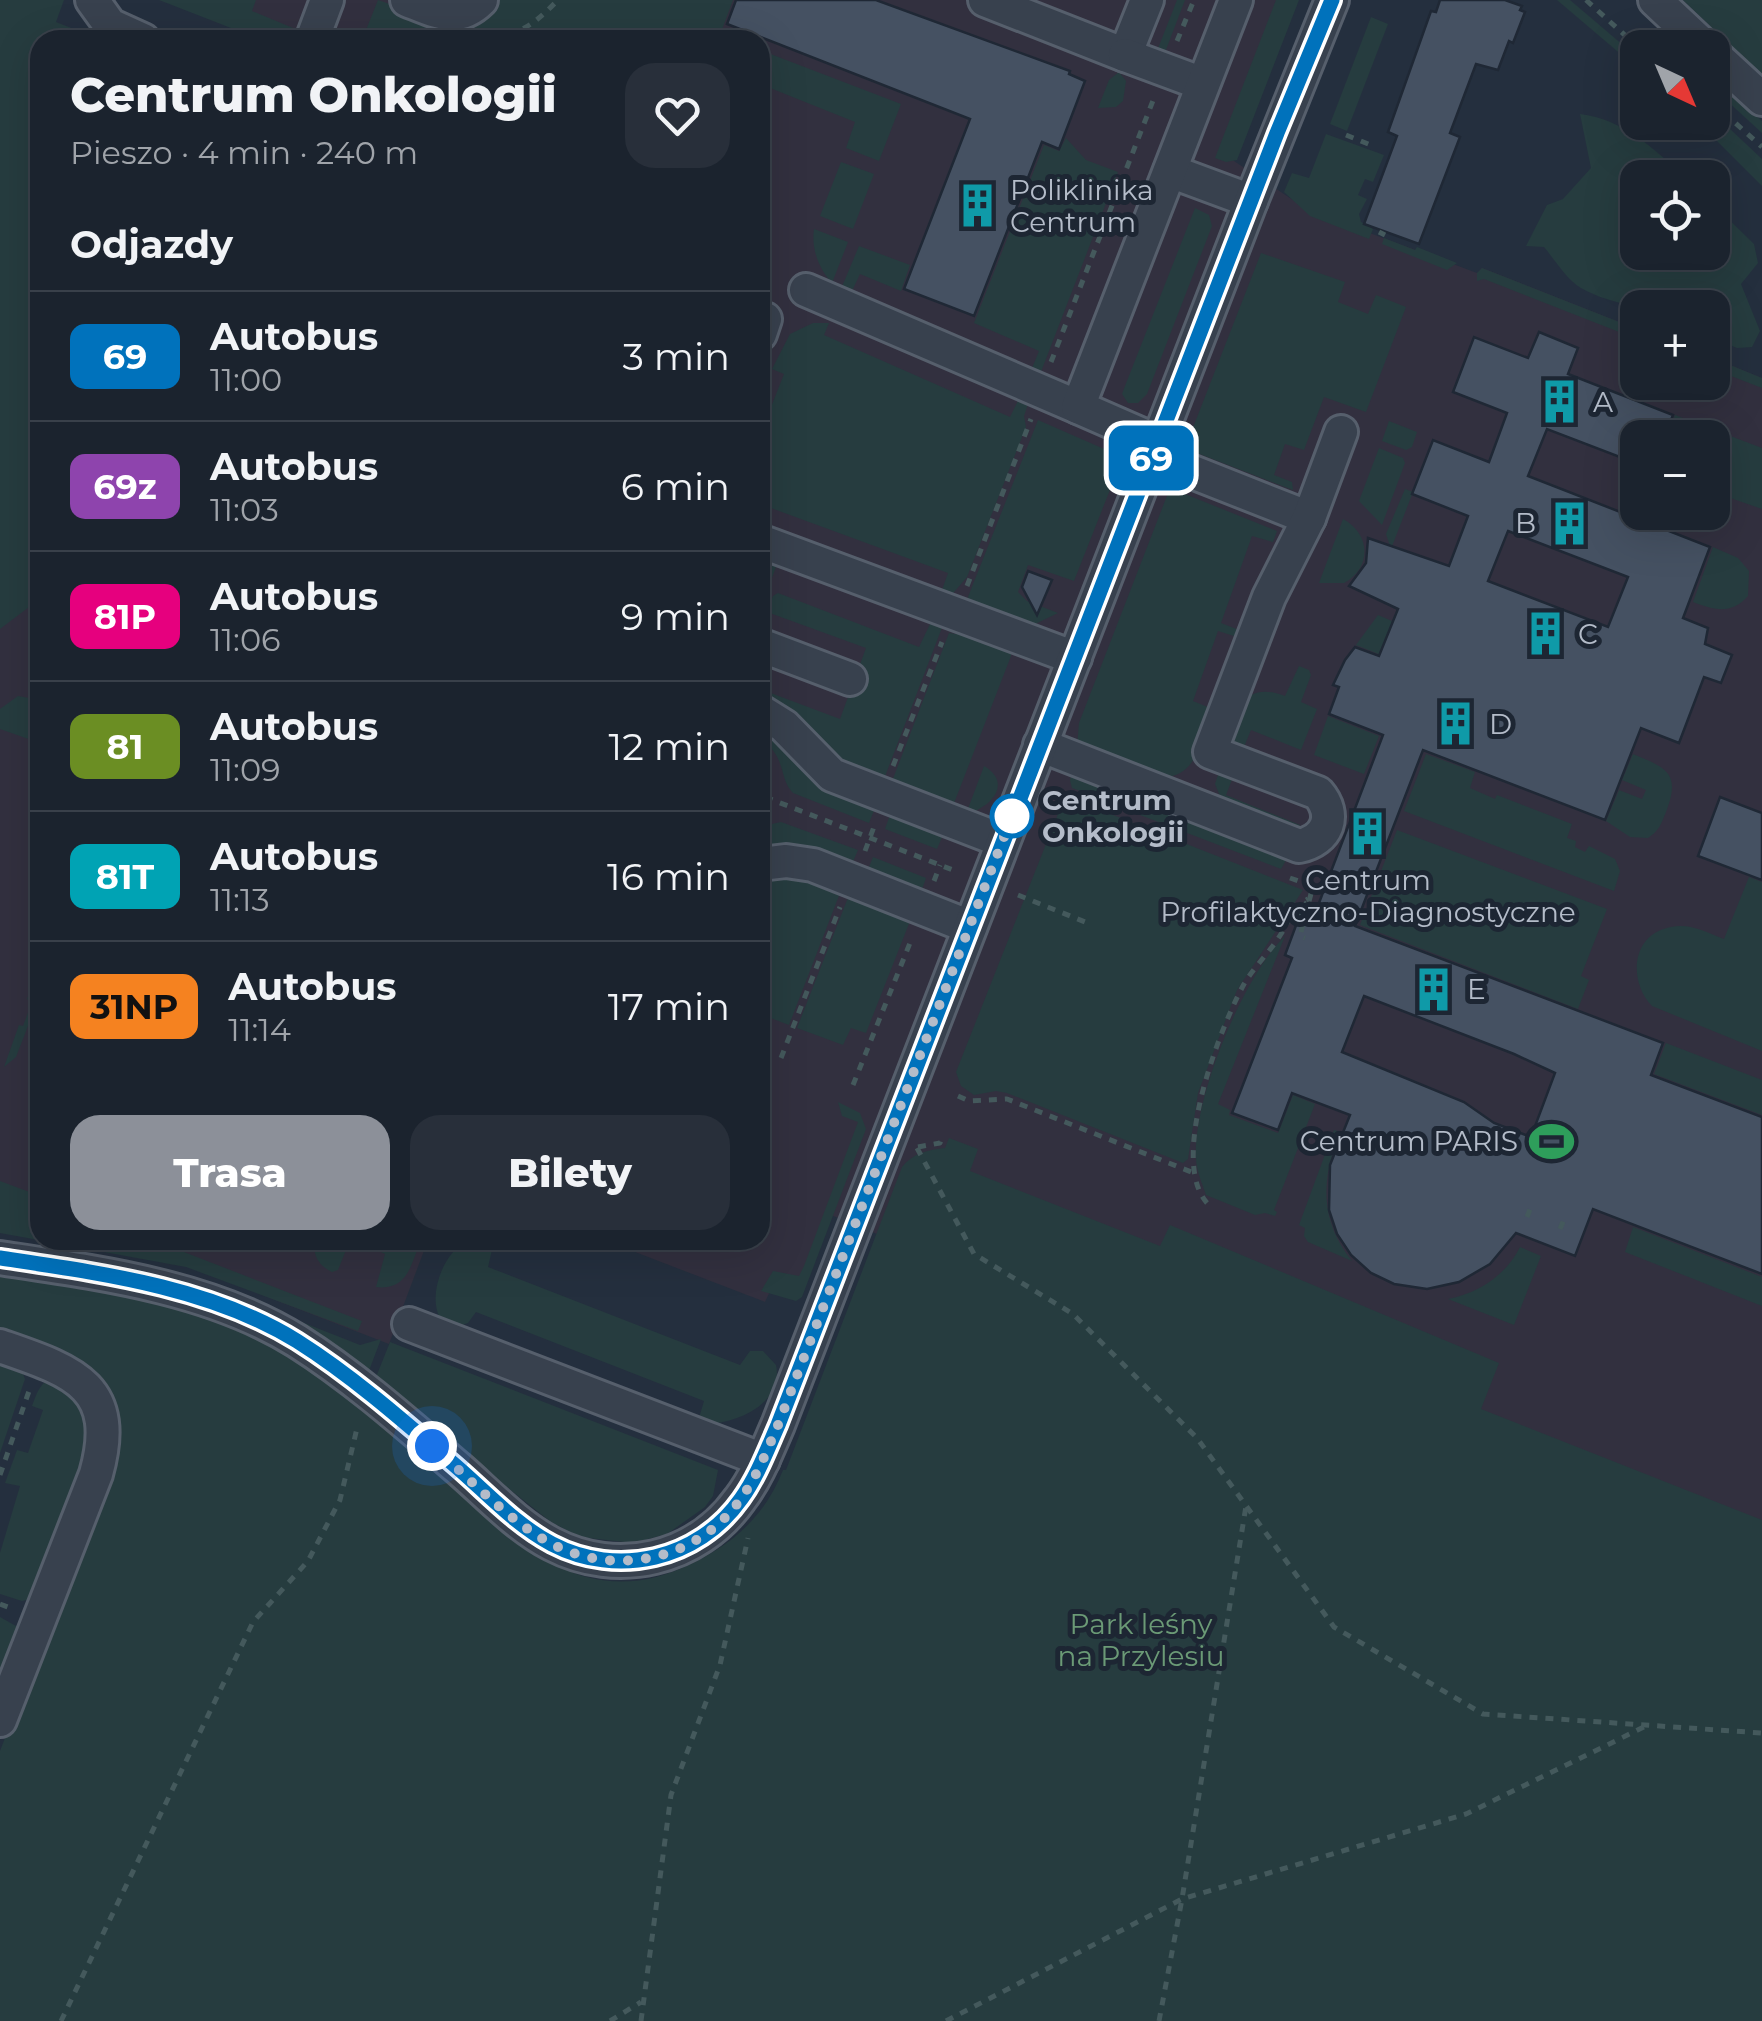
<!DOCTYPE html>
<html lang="pl">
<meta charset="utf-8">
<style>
body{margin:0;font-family:Montserrat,sans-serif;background:#282f3a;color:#f1f3f6;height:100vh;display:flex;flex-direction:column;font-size:38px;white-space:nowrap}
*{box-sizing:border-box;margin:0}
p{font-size:32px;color:#a0a4aa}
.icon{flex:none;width:55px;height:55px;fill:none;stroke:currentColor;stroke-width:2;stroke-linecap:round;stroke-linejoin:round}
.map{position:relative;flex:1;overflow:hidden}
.side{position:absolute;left:30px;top:30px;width:740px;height:1220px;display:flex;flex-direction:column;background:#1b232e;border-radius:30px;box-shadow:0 10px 40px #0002,0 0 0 2px #39404a}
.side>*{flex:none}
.badge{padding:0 20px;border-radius:15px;font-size:35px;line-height:65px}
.needle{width:65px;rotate:136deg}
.buttons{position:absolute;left:1620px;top:30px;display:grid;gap:20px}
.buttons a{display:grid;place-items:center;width:110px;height:110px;border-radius:20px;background:#1b232e;box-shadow:0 10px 40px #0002,0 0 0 2px #39404a;font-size:50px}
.you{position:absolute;width:50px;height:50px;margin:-25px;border:8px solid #fff;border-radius:50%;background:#1a73e8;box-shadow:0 0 0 15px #1a73e833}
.map>.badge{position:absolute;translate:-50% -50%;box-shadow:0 0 0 5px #fff}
h2{padding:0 40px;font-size:38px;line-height:90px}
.round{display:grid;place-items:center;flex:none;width:105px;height:105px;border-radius:30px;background:#282f3a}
.overview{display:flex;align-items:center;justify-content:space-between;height:170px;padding:0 40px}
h1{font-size:48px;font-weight:800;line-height:75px}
.primary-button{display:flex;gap:20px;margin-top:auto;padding:20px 40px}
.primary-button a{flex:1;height:115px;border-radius:30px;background:#8c9099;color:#fff;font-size:40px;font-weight:800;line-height:115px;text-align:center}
.primary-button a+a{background:#282f3a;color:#f1f3f6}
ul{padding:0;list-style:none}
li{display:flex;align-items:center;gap:30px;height:130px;padding:0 40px;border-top:2px solid #39404a}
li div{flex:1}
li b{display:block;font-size:38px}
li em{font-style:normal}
li .badge{min-width:110px;font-weight:700;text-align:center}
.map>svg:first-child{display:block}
.medical{fill:#32303f;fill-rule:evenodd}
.green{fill:#263c3f}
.building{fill:#455162;stroke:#1f2835;stroke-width:2.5;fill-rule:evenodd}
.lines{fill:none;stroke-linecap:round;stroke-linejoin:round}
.minor-casing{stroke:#565f6c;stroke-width:38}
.path{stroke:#44595c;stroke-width:5;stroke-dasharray:8 8;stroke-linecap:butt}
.minor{stroke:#38414e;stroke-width:32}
.line-casing{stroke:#fff;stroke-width:22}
.line{stroke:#0072bc;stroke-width:15}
.walk{stroke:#b4bcc9;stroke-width:10;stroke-dasharray:0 18}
.stop-dot{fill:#fff;stroke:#0072bc;stroke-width:5}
.labels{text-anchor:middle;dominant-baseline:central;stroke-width:10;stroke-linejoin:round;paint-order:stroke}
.poi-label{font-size:28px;fill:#b4bcc9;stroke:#1d2633;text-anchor:start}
.stop-label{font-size:28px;font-weight:bold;fill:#b4bcc9;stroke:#1d2633;text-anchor:start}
.park-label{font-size:28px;fill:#6b9a76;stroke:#1d2633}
</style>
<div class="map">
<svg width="1762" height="2021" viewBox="0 0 1762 2021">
<rect width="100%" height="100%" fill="#242f3e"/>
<g class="medical">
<path d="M176,0H1288L1231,159L1308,210L1477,273L1482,268L1637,329L1638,382H1712L1713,358L1762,378V1538L877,1234L831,1215L798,1297L772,1287L765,1302L604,1240H760V40H280ZM1638,438H1712V512H1638Z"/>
<path d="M0,45L40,60V1220L0,1214Z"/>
<path d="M120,1240H428L389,1344Z"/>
</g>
<g class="green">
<path d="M0,0H64L56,22L102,40H40V556L33,604L0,629Z"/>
<path d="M159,0H256L252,11L293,28L301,40H262Z"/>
<path d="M378,0L448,24L490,0H733L718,40H362Z"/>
<path d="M1177,0H1185L1164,55L1157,51Z"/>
<path d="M1276,0H1299L1237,160L1226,162L1215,158Z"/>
<path d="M1557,0H1570L1637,57V68Z"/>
<path d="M1683,0H1762V76Z"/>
<path d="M1371,17L1388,24L1347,131L1330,124Z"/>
<path d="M760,50L901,104L879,161L846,148L855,122L760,84Z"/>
<path d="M1119,72L1126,81L1123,101L1116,107L1098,108L1109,80Z"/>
<path d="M1712,76L1762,121V133L1713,88Z"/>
<path d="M1713,113L1762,159V186L1699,123L1712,122Z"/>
<path d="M1580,114C1623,119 1654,149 1685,177L1638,178V252H1712L1713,204L1754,244L1758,263L1741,284L1760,331L1752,347L1737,348L1713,338L1712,308C1667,308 1622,311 1581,288C1566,279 1555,260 1544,247L1526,246L1547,205L1563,199L1591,168Z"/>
<path d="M1326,134L1384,155L1373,182L1365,179L1358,195L1367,199L1359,214L1361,222L1373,229L1369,239L1310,216L1284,192L1292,173L1309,178Z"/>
<path d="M1066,138L1086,160L1118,172L1039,377L1030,373L1039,351L974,323L1044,145L1059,151Z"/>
<path d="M841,162L874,174L853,229L820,216Z"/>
<path d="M1195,208L1209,215L1212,226L1147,394L1138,403H1128L1122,394L1125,386Z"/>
<path d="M814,229L848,242L832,283C819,269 811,249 814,229Z"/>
<path d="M1384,238L1415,250L1417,247L1457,263L1447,270L1382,244Z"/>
<path d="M859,246L910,265L901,291L860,274L852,291L841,289Z"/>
<path d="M1261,253L1345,282L1338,302L1368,314L1376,295L1406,307L1366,412L1324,397L1304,450L1285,444L1274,475L1292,482L1293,490L1197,453L1187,443Z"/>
<path d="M1482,268L1637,329V339L1484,279L1477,281V273Z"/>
<path d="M813,323H829L824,335L1010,417L1020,397L1029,401L1024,416L1026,427L967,577L949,598L942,590L948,573L760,504V435L784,374L772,369L790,334Z"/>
<path d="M1713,358L1762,378V388L1713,369Z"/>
<path d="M1675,415L1762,448V509L1713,492L1712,438L1667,437Z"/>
<path d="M1038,420L1111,452L1119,467L1074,581L1028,565L1018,592L1027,601L1058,613L1027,628L969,602L968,597Z"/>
<path d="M1389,421L1417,432L1412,447L1406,450L1382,441Z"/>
<path d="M1379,448L1403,458L1405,463L1382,525L1359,501Z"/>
<path d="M1170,488L1277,531L1273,542L1252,536L1221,623L1239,630L1237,637L1218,631L1193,701L1210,708L1212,714C1201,742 1196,779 1160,777L1077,747L1079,723Z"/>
<path d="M1405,489L1413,492L1391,549L1386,534Z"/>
<path d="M1343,519C1371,534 1372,568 1344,583H1319Z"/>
<path d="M1713,547L1738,558L1749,571L1748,596C1731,615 1714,610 1693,602Z"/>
<path d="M768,562H774L776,567L760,610V568Z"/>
<path d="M778,593L919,647L932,620L943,625L884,779C865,772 841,765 826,751C801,726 795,708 760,694V689L840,719L866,648L767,612L773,596Z"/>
<path d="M1378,615L1392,621L1381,655L1356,645Z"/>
<path d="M960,629L1011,648V656L951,811L889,789L949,633L956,634Z"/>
<path d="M1299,666L1309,670L1311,675L1301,702L1317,709L1301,750L1251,730L1244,747L1233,744C1233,708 1246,681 1285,696Z"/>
<path d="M18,696L40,700V743L0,729V709Z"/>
<path d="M1328,716L1379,736L1364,774L1314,755Z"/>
<path d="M760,720L877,803L869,823L793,793C778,778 788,758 760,738Z"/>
<path d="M1426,754L1475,772L1470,788L1495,799L1497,795L1572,824L1567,838L1576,841L1575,847L1585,852L1589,846L1615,859L1620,871L1614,891L1404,811Z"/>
<path d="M1633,754C1667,768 1681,773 1666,812C1661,824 1659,831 1648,838L1630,837L1606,821L1619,790L1642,799L1646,790L1622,780Z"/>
<path d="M984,766C1013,783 991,808 966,814Z"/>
<path d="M1072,772L1119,790L1106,801L1072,788L1070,780Z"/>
<path d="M1224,773L1233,777L1226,795L1300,825L1297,831L1222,801L1215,784L1218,775Z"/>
<path d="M1128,793L1289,855L1281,869L1114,805Z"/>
<path d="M1065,796L1303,890L1237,990L1198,1093L1188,1159L1183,1163L1007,1093L996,1091L974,1095L961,1086L956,1072Z"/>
<path d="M892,809L946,828L937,849L885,829Z"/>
<path d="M781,822L858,850L849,871L760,855V834L772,824Z"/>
<path d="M1397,830L1607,909L1581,976L1589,980L1578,1009L1360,925Z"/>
<path d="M873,857L926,878L919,898L865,877Z"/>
<path d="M778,877L803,879L840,893L789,1025L760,1014V880Z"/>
<path d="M1749,877L1762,882V1051L1652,1006C1628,981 1631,934 1671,927C1691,923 1707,933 1724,939Z"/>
<path d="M851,890L912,916L866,1033L851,1028L843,1045L797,1028Z"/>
<path d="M1285,936L1218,1104L1230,1110L1229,1115L1278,1133L1293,1095L1315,1104L1274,1210L1277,1212L1275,1216L1265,1213L1255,1215L1206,1195C1202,1183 1196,1170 1196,1158C1193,1098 1243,977 1285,936Z"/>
<path d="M40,960V995L16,1057L4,1067L19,1025L23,1026L32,1002L27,999Z"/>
<path d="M1666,1043L1762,1080V1115L1654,1074Z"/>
<path d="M838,1102L860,1113L866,1129L802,1297L796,1301L761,1291L773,1271L799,1276L804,1266L858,1122L842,1116Z"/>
<path d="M1334,1130L1341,1132C1320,1178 1320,1221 1352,1261L1308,1242L1304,1236L1305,1228L1299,1225Z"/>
<path d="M949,1138L978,1149L970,1171L1160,1246L1170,1225L1499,1363L1481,1409L1762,1520V2021H0V1751L109,1469L116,1427L0,1334V1274C92,1289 188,1299 271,1345C325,1375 377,1416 424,1457C505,1529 576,1624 697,1561C738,1540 766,1513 783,1470H786L902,1167C913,1153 928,1150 945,1148Z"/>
<path d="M0,1181L40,1196V1240H153L362,1321L358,1331L186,1267L0,1233Z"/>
<path d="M1633,1227L1762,1277V1306L1625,1252Z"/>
<path d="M315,1240H350L338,1270L332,1272C319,1266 312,1255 315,1240Z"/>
<path d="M356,1240H421C411,1264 408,1291 376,1287L385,1254Z"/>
<path d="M468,1241L486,1244L492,1250L488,1267L740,1365L750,1351H763L776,1365C784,1403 738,1423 707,1424L699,1418L704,1401L476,1312L468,1323L457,1327L439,1316C428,1292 445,1250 468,1241Z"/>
<path d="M1520,1247L1541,1256L1514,1325L1448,1299C1479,1293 1506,1275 1520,1247Z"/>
<path d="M238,1297L360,1345L381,1339L367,1376Z"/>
<path d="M390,1342L718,1470L713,1496L705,1507L667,1534L633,1543L580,1537L551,1522L374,1382Z"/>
<path d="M0,1357L20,1367L25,1379L0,1453Z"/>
<path d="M55,1377L74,1389L94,1439L31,1599L22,1601L0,1594V1553L20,1486L5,1483L17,1450L28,1453L43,1410L32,1406C38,1391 39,1383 55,1377Z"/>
<path d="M0,1617L16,1626L19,1632L0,1690Z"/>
</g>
<g class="building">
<path d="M736,0H876L1070,71L1069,74L1085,81L1059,149L1042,142L974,316L904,289L970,119L727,24Z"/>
<path d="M1440,0H1505L1522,6L1520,10L1525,12L1513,43L1509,41L1498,70L1476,64L1450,133L1460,137L1419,244L1364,224L1397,136L1388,132L1431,11L1436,12Z"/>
<path d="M1539,332L1578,348L1568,374L1673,415L1664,438H1638V464L1547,429L1528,476L1710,547L1683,618L1708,628L1705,644L1732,655L1721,683L1704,677L1679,743L1641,728L1605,820L1423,750L1355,926L1663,1043L1651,1075L1762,1117V1274L1593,1209L1575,1256L1516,1233L1490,1264L1459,1282L1427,1289L1394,1284L1371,1273L1351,1255L1337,1234L1329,1210L1330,1165L1350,1115L1292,1093L1278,1130L1232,1113L1292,958L1285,955L1298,920L1311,924L1383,735L1329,714L1339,687L1333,685L1345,660L1355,647L1379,656L1398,609L1349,586L1366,563L1368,538L1449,566L1468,516L1412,494L1433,440L1489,462L1507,413L1453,392L1474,337L1528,358ZM1508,531L1628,577L1608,627L1488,581ZM1364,996L1514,1054L1555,1073L1531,1137L1494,1123L1464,1102L1342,1052Z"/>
<path d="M1028,571L1052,580L1037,615L1022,587Z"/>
<path d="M1720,797L1762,813V880L1698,856Z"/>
</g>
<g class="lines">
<defs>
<g id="minor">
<path d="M92,0L110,25L143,40"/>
<path d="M407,0C435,11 457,24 481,0"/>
<path d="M985,0L1125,55L1147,0"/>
<path d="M1655,0L1706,48"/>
<path d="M312,40L327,0"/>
<path d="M1712,53L1762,99"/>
<path d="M1125,55L1203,84"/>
<path d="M1170,171L1251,201"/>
<path d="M806,290L1078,407"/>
<path d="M760,334L765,319"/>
<path d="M1158,442L1078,407L1236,0"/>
<path d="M1152,456L1309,518"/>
<path d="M760,541L1075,658"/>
<path d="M760,645L850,679"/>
<path d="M760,711L784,726L832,775L1003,841"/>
<path d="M1040,745L1299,846C1328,840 1337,815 1318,793L1210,752L1269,597L1309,518L1341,432"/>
<path d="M760,864L786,861L813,865L970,927"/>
<path d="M0,1258C100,1273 210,1287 297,1341C354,1377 407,1424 458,1468C488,1494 516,1525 552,1544C617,1578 697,1560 740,1499C757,1477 767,1450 778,1425L1251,201L1332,0"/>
<path d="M409,1324L763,1460"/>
<path d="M0,1346C72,1371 121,1385 96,1474L0,1720"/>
</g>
</defs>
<use href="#minor" class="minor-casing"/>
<g class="path">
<path d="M1586,0L1639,48"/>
<path d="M492,31C520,39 539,19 558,0"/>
<path d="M1177,41L1194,0"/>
<path d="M1712,102L1762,147"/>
<path d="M1346,135L1373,146"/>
<path d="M1379,232L1385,235"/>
<path d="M1051,362L1154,98"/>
<path d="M967,586L1031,419"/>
<path d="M760,765C768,780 768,793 760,807"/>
<path d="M893,766L942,642"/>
<path d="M765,797L958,872"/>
<path d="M865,851L875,824"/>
<path d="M1290,878L1313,886L1300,936L1305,938"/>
<path d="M934,881L940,865"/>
<path d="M1018,895L1090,924"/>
<path d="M1296,918L1307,902"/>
<path d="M781,1058L840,907"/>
<path d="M853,1085L912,938"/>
<path d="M958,1096L969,1101L1007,1099L1194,1173"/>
<path d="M918,1147L940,1143L942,1137"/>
<path d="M917,1148L974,1254L1073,1314L1197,1438L1334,1627L1483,1714L1762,1733"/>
<path d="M1207,1203C1169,1160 1219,1030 1244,984C1254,967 1270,952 1281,934C1290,919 1292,908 1308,899"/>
<path d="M1527,1217L1532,1204"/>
<path d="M1560,1229L1565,1217"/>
<path d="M0,1475L29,1391"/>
<path d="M0,1604L13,1609"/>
<path d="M61,2021L253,1622L308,1561L340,1500L358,1424"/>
<path d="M610,2021L641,2002"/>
<path d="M641,2021L671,1795L720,1665L748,1538"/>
<path d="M946,2021L1182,1899L1466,1814L1646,1726"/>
<path d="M1159,2021L1182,1899L1246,1506"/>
</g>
<use href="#minor" class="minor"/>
</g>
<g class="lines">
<defs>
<path id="line" d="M0,1258C100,1273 210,1287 297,1341C354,1377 407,1424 458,1468C488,1494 516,1525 552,1544C617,1578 698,1560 741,1499C757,1477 767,1450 778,1425L1277,133L1332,0"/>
</defs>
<use href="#line" class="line-casing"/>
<use href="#line" class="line"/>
<path class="walk" d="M432,1446C470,1478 506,1519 550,1543C615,1578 697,1560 740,1500C757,1477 767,1450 778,1425L1012,816"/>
</g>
<defs>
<symbol id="building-bare" viewBox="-9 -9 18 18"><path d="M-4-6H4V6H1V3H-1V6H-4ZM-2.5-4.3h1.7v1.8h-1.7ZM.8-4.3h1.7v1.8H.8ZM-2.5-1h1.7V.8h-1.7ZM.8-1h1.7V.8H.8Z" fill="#0f9aa8" stroke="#1d2633" stroke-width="2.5" paint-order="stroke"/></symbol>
<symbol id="stadium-bare" viewBox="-9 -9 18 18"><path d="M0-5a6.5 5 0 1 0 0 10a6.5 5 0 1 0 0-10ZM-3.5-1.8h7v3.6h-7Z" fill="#2e9e5b" stroke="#1d2633" stroke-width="2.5" paint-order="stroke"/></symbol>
</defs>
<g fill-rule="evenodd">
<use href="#building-bare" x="946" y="174" width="63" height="63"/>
<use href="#building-bare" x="1528" y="370" width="63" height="63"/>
<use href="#building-bare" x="1538" y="492" width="63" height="63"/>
<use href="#building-bare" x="1514" y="602" width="63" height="63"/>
<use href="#building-bare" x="1424" y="692" width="63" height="63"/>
<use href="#building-bare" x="1336" y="802" width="63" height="63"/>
<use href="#building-bare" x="1402" y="958" width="63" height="63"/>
<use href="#stadium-bare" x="1520" y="1110" width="63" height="63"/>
</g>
<circle class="stop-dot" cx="1012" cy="816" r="20"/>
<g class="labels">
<g class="poi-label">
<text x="1010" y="190">Poliklinika<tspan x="1010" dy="32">Centrum</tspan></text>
<text x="1593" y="402">A</text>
<text x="1536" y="523" text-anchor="end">B</text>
<text x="1578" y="634">C</text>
<text x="1489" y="724">D</text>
<text x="1368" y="880" text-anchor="middle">Centrum<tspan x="1368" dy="32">Profilaktyczno-Diagnostyczne</tspan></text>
<text x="1467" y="989">E</text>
<text x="1518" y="1141" text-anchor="end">Centrum PARIS</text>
</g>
<g class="stop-label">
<text x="1042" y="800">Centrum<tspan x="1042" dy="32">Onkologii</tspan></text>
</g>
<g class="park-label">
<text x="1141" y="1624">Park leśny<tspan x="1141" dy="32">na Przylesiu</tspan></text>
</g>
</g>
</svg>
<div class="buttons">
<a><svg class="needle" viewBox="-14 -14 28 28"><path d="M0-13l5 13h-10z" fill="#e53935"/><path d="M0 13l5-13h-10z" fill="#a0a4aa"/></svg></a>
<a><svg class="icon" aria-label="locate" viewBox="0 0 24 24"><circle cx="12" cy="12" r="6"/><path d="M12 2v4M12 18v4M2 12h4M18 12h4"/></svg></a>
<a>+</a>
<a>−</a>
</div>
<div class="you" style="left:432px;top:1446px"></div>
<b class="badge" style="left:1151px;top:458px;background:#0072bc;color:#fff">69</b>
<section class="side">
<div class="overview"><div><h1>Centrum Onkologii</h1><p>Pieszo · 4 min · 240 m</p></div><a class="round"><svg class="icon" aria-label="heart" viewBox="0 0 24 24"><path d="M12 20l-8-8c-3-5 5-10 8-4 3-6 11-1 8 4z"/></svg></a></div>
<h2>Odjazdy</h2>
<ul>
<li><span class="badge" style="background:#0072bc;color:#fff">69</span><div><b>Autobus</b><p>11:00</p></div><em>3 min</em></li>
<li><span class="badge" style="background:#8e44ad;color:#fff">69z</span><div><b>Autobus</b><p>11:03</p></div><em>6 min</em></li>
<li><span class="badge" style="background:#e6007e;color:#fff">81P</span><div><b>Autobus</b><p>11:06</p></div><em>9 min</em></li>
<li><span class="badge" style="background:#6b8e23;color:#fff">81</span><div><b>Autobus</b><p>11:09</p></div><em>12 min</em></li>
<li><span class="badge" style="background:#00a3b4;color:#fff">81T</span><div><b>Autobus</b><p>11:13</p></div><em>16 min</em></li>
<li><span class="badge" style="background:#f58220;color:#111">31NP</span><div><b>Autobus</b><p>11:14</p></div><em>17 min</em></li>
</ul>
<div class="primary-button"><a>Trasa</a><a>Bilety</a></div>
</section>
</div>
